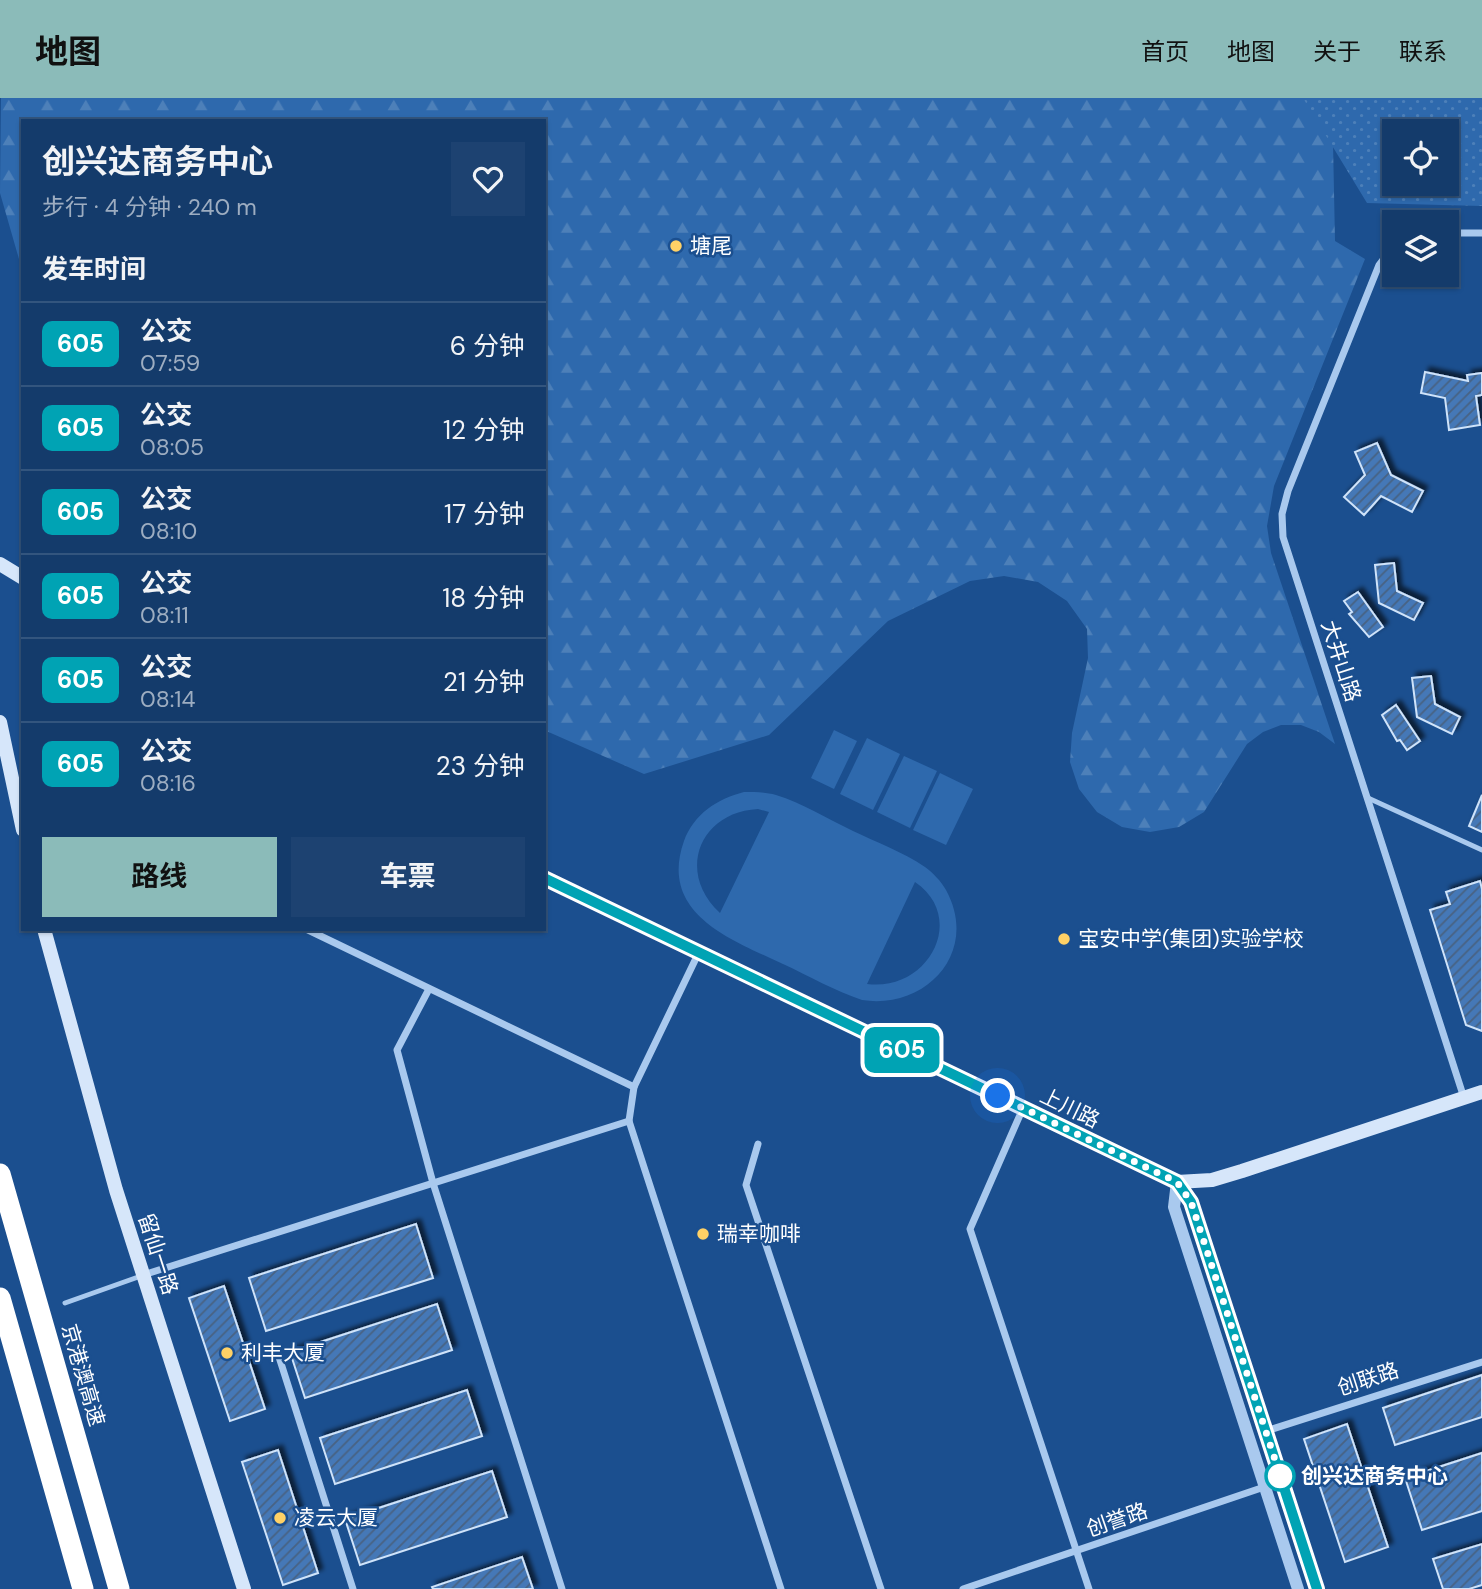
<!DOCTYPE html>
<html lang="zh">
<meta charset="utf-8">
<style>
body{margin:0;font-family:"DM Sans","Noto Sans SC",sans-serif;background:#1d4271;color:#f1f3f6;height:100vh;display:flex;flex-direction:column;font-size:26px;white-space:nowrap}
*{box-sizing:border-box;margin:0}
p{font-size:23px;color:#9dadc1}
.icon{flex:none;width:38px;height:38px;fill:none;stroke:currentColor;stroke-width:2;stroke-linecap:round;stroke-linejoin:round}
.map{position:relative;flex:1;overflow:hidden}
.side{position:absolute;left:21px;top:21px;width:525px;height:812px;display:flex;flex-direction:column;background:#143b6b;border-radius:0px;box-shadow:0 2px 5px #0004,0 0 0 2px #33557e}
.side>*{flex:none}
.badge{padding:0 14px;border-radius:10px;font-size:24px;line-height:46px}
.controls{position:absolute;left:1382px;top:21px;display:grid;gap:14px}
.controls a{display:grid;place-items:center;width:77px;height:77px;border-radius:0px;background:#143b6b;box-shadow:0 2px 5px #0004,0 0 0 2px #33557e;font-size:35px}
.you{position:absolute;width:35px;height:35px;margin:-18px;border:5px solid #fff;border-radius:50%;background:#1a73e8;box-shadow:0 0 0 10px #1a73e833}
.map>.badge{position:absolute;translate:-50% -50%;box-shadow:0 0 0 4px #fff}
h2{padding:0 21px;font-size:26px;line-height:63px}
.round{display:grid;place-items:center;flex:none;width:74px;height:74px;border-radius:0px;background:#1d4271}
.headline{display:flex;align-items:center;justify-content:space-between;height:119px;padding:0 21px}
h1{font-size:33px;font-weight:700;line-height:52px}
.action{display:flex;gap:14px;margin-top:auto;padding:14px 21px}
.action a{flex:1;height:80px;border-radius:0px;background:#8bbbb9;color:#111;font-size:28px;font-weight:700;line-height:80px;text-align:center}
.action a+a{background:#1d4271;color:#f1f3f6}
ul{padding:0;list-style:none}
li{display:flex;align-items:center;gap:21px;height:84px;padding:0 21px;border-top:2px solid #33557e}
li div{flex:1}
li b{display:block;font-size:26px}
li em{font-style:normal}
li .badge{min-width:77px;font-weight:700;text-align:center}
header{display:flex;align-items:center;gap:42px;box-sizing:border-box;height:98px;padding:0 35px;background:#8bbbb9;color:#111}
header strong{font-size:33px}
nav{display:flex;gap:38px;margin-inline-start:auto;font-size:24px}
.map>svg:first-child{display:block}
.forest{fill:url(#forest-firs)}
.park{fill:url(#park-dots);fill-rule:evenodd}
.pitch{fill:#2e69ad;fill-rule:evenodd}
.building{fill:url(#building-hatch);stroke:#cfe3fa;stroke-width:2;filter:url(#shadow)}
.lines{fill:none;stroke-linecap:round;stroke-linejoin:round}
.service{stroke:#a9c9ee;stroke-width:5}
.minor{stroke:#a9c9ee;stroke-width:7}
.tertiary{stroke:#a9c9ee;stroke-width:12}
.secondary{stroke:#d6e6fa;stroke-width:14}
.motorway{stroke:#fff;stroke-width:21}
.line-casing{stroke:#fff;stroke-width:16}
.line{stroke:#00a3b4;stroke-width:10}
.walk{stroke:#fff;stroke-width:7;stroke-dasharray:0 12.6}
.poi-dot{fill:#ffd166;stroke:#1b4f8f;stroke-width:2.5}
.stop-dot{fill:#fff;stroke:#00a3b4;stroke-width:3.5}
.labels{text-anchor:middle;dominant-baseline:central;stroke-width:5;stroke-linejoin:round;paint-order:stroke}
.poi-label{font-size:21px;fill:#fff;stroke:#1b4f8f;text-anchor:start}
.street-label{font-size:21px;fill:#fff;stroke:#1b4f8f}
.stop-label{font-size:21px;font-weight:bold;fill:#fff;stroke:#1b4f8f;text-anchor:start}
</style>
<header>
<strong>地图</strong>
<nav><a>首页</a><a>地图</a><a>关于</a><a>联系</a></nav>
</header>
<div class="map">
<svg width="1482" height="1491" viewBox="0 0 1482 1491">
<defs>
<pattern id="forest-firs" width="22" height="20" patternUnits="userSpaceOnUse" patternTransform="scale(1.75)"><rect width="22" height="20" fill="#2e69ad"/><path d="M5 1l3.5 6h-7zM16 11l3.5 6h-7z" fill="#4d80b9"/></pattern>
<pattern id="park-dots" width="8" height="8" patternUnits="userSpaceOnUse" patternTransform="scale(1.75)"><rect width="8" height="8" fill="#2e69ad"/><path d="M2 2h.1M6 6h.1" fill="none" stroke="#4d80b9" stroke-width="1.8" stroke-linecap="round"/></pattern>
<pattern id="building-hatch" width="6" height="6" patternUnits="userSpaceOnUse" patternTransform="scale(1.75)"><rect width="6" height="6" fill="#4478b7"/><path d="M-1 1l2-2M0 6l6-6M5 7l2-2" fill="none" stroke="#486282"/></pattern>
<filter id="shadow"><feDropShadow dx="4.5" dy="-4.5" stdDeviation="2" flood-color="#0009"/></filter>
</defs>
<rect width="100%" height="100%" fill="#1b4f8f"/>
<path class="forest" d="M1,0H1307L1333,45L1335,143L1365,161L1274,388L1267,428L1271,455L1335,646L1319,634L1301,627H1281L1263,634L1247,646L1204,714L1179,729L1150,734L1122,729L1097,714L1079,691L1070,664L1072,635L1088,560L1087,531L1067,503L1038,484L1004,478L970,483L888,523L769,637L644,676L544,632V23H23V175L0,95Z"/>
<path class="park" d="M1303,0H1482V108L1367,105ZM1395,33H1447V86H1395Z"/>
<g class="pitch">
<path d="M834,632L857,643L834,691L811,680Z"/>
<path d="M867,640L900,656L873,712L840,696Z"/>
<path d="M904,658L937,673L910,730L877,714Z"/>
<path d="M940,675L973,691L946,747L913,732Z"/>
<path d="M744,694C755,694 765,694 776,697C802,705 828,721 853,733C876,744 903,754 925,769C933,775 941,783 946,792C980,854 926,912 862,902C835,893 809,878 783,866C732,842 658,816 684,743C694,716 717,701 744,694ZM758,711L769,714L720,815C676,775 699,714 758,711ZM915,784C968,820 928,894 867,886Z"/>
</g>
<g class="building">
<path d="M1425,274L1468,283L1467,277L1482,275V297L1476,298L1480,327L1449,332L1445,300L1421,295Z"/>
<path d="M1377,345L1391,377L1423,393L1412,414L1381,398L1364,417L1344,399L1365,377L1355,354Z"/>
<path d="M1394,465L1397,493L1423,505L1414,522L1379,505L1375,467Z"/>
<path d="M1358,494L1383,529L1369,539L1349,516L1352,514L1344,503Z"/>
<path d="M1431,578L1435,606L1460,619L1452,636L1417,619L1412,580Z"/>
<path d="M1396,607L1420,643L1407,652L1400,642L1397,643L1382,617Z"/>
<path d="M1482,697V734L1469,728Z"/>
<path d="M1480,783L1482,791V933L1466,927L1430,812L1450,806L1446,794Z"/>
<path d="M416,1126L433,1180L266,1233L249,1180Z"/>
<path d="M224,1188L265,1311L230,1323L189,1200Z"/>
<path d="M437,1206L452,1252L305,1300L290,1254Z"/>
<path d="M1482,1277V1319L1395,1347L1383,1310Z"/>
<path d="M467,1292L482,1338L335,1386L320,1340Z"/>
<path d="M1347,1326L1388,1449L1345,1464L1304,1341Z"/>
<path d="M278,1352L318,1475L283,1487L242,1364Z"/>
<path d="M1482,1355V1413L1422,1432L1405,1380Z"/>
<path d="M492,1373L507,1419L360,1467L345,1421Z"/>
<path d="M1482,1446V1487L1469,1491H1443L1433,1461Z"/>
<path d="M522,1459L533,1491H433L432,1489Z"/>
</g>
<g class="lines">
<g class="service">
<path d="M1368,700L1482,752"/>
<path d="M65,1205L141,1178"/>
</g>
<g class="minor">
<path d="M1447,135H1482"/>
<path d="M1395,146L1379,167L1288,393L1282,416L1283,439L1464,1000"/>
<path d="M306,831L634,989"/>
<path d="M699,854L634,989L629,1023L781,1491"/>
<path d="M429,891L397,952L433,1085L562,1491"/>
<path d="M1023,1010L970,1131L1089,1491"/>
<path d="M758,1046L746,1087L881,1491"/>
<path d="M143,1177L629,1023"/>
<path d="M279,1259L353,1491"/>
<path d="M1266,1333L1482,1264"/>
<path d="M963,1491L1282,1383"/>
</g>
<g class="tertiary">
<path d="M1177,1084L1191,1104L1317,1491"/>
<path d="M1177,1084L1174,1109L1298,1491"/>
</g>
<g class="secondary">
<path d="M0,466L23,480"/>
<path d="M0,624L23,732"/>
<path d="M544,780L1177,1084L1212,1082L1242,1073L1482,994"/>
<path d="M44,831L116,1092L244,1491"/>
</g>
<g class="motorway">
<path d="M0,1076L119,1491"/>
<path d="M0,1200L83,1491"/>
</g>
</g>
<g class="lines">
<defs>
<path id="line" d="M544,780L1177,1084L1191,1104L1317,1491"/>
</defs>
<use href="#line" class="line-casing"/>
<use href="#line" class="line"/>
<path class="walk" d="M998,998L1177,1084L1191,1104L1282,1383L1280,1378"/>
</g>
<g class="poi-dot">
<circle cx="676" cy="148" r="7"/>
<circle cx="1064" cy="841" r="7"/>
<circle cx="703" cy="1136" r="7"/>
<circle cx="227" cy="1255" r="7"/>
<circle cx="280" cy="1420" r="7"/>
</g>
<circle class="stop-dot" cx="1280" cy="1378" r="14"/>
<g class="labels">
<g class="poi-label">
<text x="690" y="148">塘尾</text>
<text x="1078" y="841">宝安中学(集团)实验学校</text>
<text x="717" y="1136">瑞幸咖啡</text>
<text x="241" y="1255">利丰大厦</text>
<text x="294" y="1420">凌云大厦</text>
</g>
<g class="street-label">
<text transform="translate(1341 563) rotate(72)">大井山路</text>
<text transform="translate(1070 1010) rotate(26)">上川路</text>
<text transform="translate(158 1156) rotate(72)">留仙一路</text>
<text transform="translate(83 1277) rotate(74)">京港澳高速</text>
<text transform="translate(1368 1281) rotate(-18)">创联路</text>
<text transform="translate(1117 1422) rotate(-19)">创誉路</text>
</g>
<g class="stop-label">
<text x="1301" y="1378">创兴达商务中心</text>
</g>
</g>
</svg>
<div class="controls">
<a><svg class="icon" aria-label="locate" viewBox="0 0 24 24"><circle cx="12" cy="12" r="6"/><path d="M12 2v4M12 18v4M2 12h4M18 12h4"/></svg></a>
<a><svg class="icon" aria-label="layers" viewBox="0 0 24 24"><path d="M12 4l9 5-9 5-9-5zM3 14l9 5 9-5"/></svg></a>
</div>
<div class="you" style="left:998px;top:998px"></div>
<b class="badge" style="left:902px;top:952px;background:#00a3b4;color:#fff">605</b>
<section class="side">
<div class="headline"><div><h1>创兴达商务中心</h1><p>步行 · 4 分钟 · 240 m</p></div><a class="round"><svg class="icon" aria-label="heart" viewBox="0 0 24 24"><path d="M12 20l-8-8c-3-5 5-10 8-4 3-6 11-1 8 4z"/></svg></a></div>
<h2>发车时间</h2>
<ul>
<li><span class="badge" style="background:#00a3b4;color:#fff">605</span><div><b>公交</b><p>07:59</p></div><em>6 分钟</em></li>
<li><span class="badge" style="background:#00a3b4;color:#fff">605</span><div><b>公交</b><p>08:05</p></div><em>12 分钟</em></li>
<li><span class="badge" style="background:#00a3b4;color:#fff">605</span><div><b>公交</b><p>08:10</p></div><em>17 分钟</em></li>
<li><span class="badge" style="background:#00a3b4;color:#fff">605</span><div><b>公交</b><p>08:11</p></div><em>18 分钟</em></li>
<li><span class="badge" style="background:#00a3b4;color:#fff">605</span><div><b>公交</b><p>08:14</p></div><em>21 分钟</em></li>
<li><span class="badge" style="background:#00a3b4;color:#fff">605</span><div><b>公交</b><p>08:16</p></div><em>23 分钟</em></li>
</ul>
<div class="action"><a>路线</a><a>车票</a></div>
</section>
</div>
